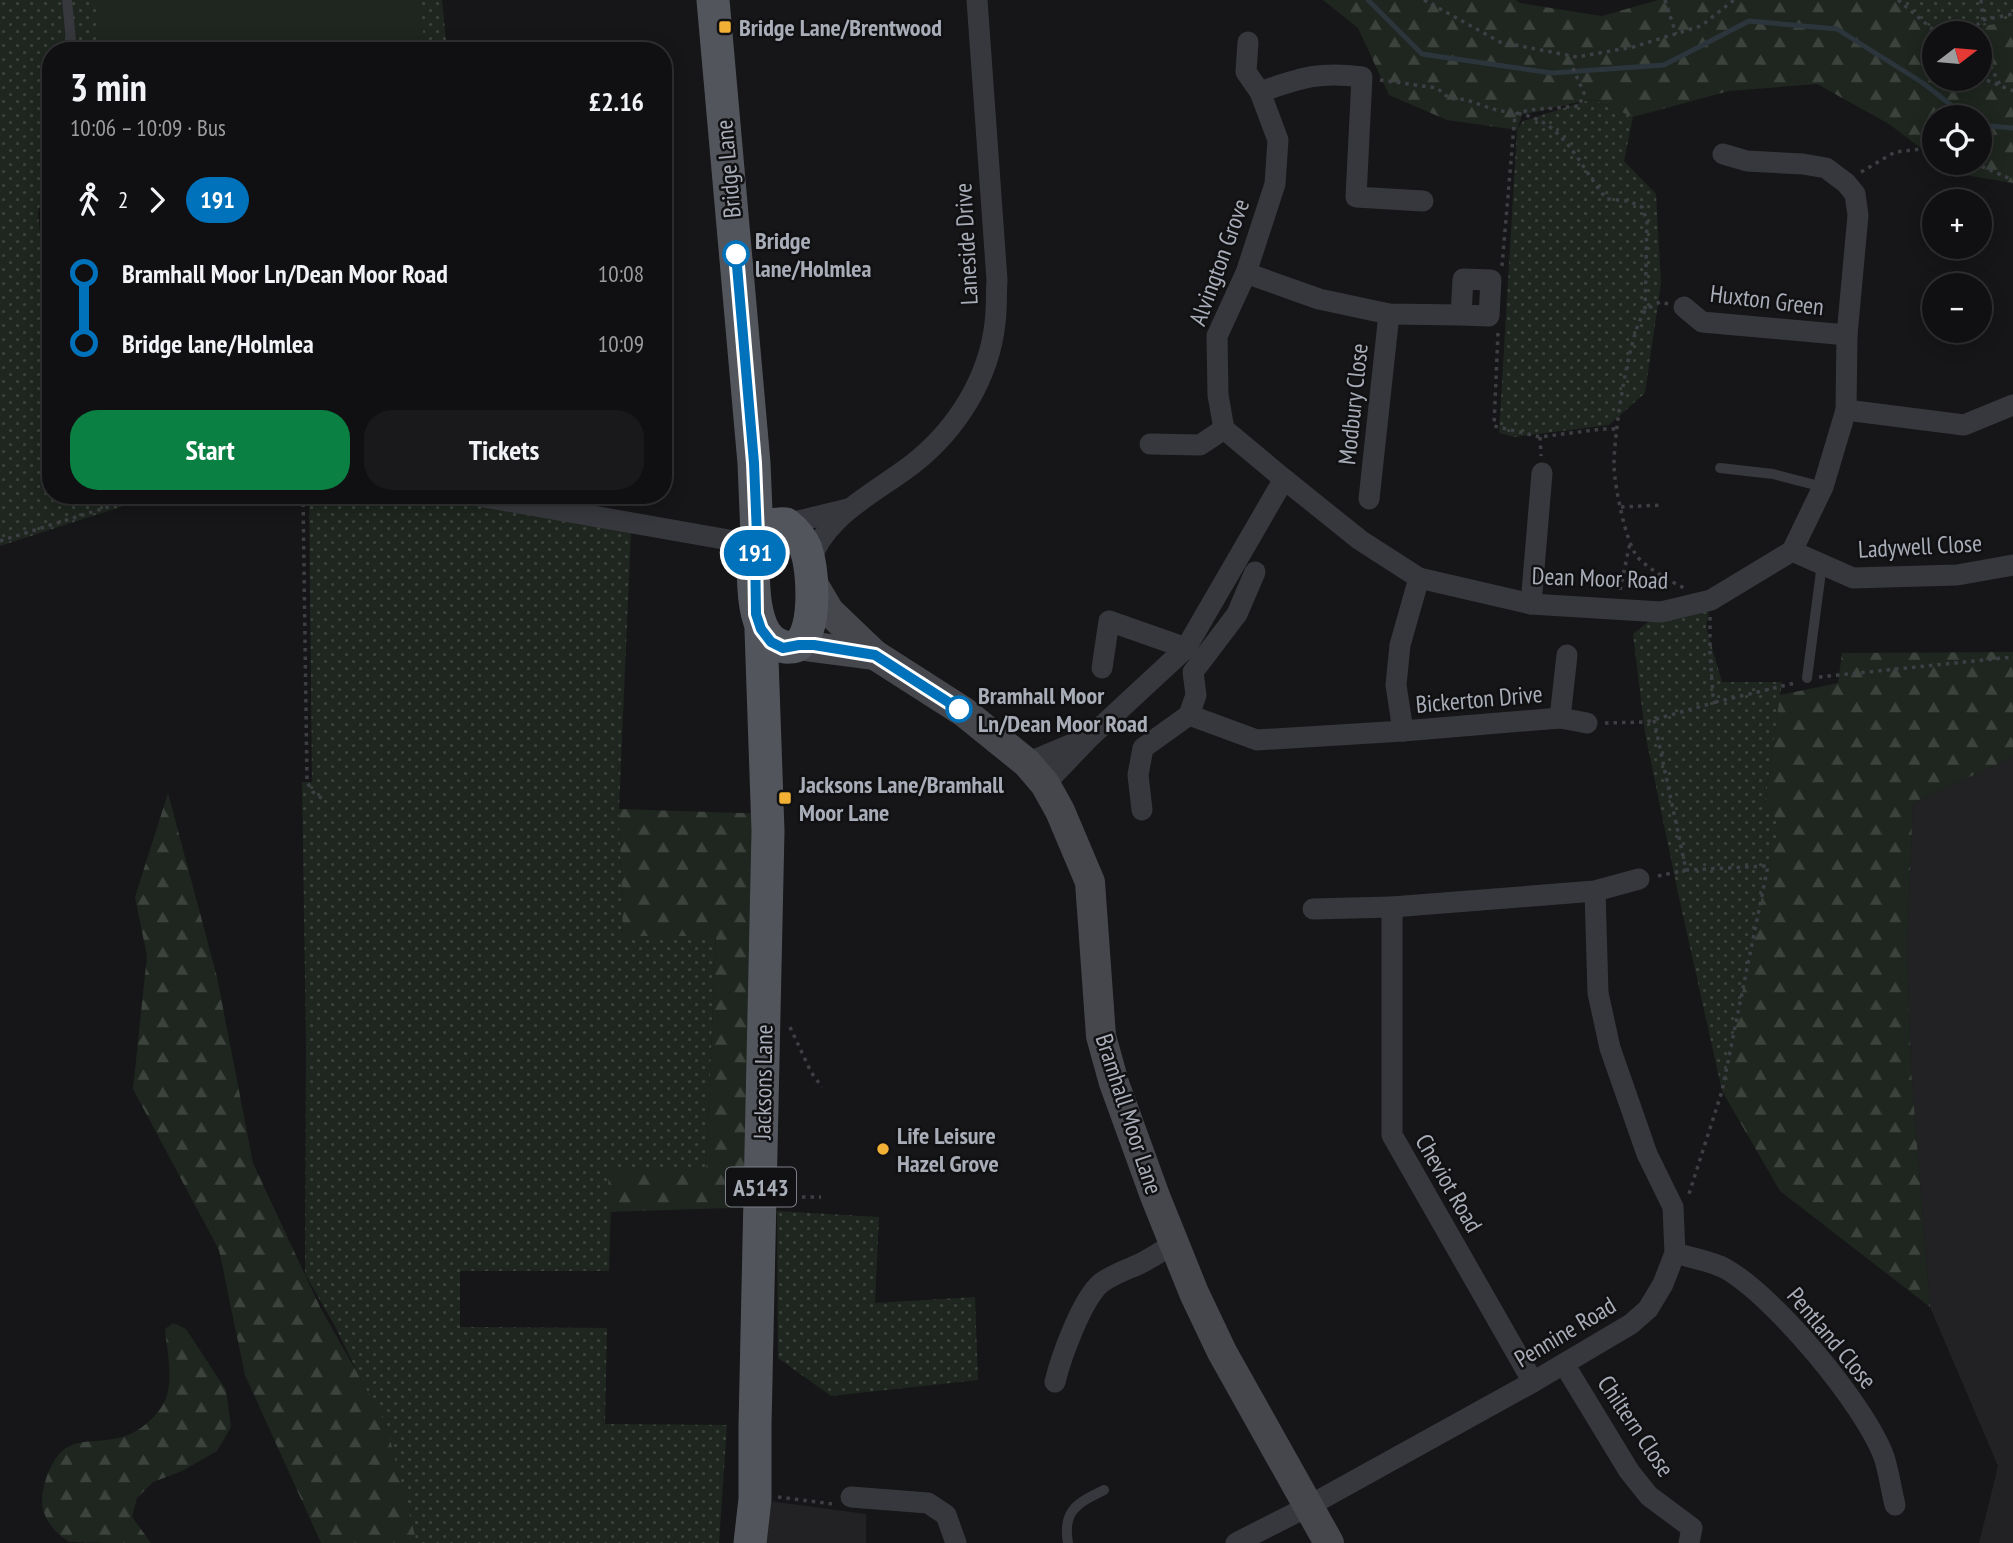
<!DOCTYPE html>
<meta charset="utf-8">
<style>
body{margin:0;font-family:"PT Sans Narrow",sans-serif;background:#19191b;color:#f1f3f6;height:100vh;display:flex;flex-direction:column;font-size:26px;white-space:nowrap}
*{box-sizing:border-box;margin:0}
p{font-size:23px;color:#9c9d9f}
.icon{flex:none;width:38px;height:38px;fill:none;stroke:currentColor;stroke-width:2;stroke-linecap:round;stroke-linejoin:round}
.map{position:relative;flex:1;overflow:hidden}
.drawer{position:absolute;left:42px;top:42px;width:630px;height:462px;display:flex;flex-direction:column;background:#101012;border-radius:28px;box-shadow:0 4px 18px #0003,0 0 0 2px #303032}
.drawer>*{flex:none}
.badge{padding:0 14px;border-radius:23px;font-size:24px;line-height:46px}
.needle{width:46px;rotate:74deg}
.tools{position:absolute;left:1922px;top:21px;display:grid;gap:14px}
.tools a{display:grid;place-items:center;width:70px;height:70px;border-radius:50%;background:#101012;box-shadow:0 4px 18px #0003,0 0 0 2px #303032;font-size:35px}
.map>.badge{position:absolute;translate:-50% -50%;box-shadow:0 0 0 4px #fff}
.legs{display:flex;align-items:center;gap:10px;height:77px;padding:0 28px;font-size:23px}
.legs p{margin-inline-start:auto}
.overview{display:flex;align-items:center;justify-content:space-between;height:119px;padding:0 28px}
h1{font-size:38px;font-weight:700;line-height:52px}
.button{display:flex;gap:14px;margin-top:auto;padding:14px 28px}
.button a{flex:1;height:80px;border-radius:28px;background:#0b8043;color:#fff;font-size:28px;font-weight:700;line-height:80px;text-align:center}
.button a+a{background:#19191b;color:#f1f3f6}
ul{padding:0 28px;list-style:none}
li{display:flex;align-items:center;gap:24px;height:70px;font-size:26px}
li i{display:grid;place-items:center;width:10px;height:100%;margin:0 9px;background:currentColor}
li i::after{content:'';width:18px;height:18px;margin:-9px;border:5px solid;border-radius:50%;background:#101012}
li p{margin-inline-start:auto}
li:first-child i{background:linear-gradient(#0000 50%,currentColor 0)}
li:last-child i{background:linear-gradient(currentColor 50%,#0000 0)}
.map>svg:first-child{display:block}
.built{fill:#222225}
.grass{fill:url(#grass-dots)}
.forest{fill:url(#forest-firs)}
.garden{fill:#1e261f}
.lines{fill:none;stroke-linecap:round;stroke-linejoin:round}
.stream{stroke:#2c353c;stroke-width:5}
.path{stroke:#3d3f44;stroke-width:3.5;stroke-dasharray:3.5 5;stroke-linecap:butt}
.lane{stroke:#37383d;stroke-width:10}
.street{stroke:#37383d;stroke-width:21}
.secondary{stroke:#45474d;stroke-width:30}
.primary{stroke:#53555c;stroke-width:33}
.line-1-casing{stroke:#fff;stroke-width:16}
.line-1{stroke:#0072bc;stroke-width:10}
.poi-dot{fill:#f2b134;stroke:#111113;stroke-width:2.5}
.stop-1-dot{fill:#fff;stroke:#0072bc;stroke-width:3.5}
.labels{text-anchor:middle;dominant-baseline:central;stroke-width:5;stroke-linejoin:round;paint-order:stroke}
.shield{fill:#111113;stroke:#7b7e86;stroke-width:2}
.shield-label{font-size:23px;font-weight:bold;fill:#a8adb8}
.poi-label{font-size:24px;font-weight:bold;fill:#a8adb8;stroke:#111113;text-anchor:start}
.street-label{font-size:24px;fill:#a8adb8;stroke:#111113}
.stop-label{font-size:24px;font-weight:bold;fill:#a8adb8;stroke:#111113;text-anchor:start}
</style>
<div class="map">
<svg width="2013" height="1543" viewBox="0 0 2013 1543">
<defs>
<pattern id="grass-dots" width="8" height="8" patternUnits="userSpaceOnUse" patternTransform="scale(1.75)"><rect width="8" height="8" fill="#1e261f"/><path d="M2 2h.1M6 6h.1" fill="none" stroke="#3c433d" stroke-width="1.8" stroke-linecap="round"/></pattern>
<pattern id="forest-firs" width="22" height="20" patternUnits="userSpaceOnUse" patternTransform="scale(1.75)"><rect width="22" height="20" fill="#1e261f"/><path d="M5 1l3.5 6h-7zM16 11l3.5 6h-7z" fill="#3c433d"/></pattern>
</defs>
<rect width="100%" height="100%" fill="#161618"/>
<g class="built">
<path d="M2013,757V1543H1979L1998,1466L1930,1307L1911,1069L1907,946L1913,803Z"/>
<path d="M755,1499L866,1514V1543H750Z"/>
</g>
<g class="grass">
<path d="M0,0H442L447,51H51V166L38,213L51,339V495H131L136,502L0,546Z"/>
<path d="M1898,0H2013V21L1937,33Z"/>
<path d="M1592,99L1633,117L1624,161L1656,194L1661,283L1645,393L1609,425L1515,437L1499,433L1517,130L1523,121Z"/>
<path d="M309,495H455L631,531L619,809L623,935H716L706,1171L612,1169L609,1271H460V1327L607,1328L605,1424L727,1425L719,1543H409L380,1419L336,1328L305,1274L306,1046L302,782H312Z"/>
<path d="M1711,600L1706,627L1722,682H1782L1765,804L1785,822L1768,866L1722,1091L1678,893L1645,733L1633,634L1661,612Z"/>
<path d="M777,1211L879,1217L875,1303L975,1297L978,1380L831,1396L778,1358Z"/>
</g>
<g class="forest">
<path d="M1323,0H1516L1520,3L1602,16L1658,0H1898L1937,33H1934V79H1979V33H1940L2013,21V183L1953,173L1940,163H1979V117H1934V158L1889,124L1817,84L1729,91L1633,117L1592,99L1522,115L1517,130L1447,120L1389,95L1358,28Z"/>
<path d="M2013,652V757L1913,803L1907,946L1911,1069L1930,1307L1780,1191L1722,1091L1768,866L1780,824L1765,804L1780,695L1838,683L1842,653Z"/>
<path d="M168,793L217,977L253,1163L320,1307L386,1424L417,1543H321L245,1375L219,1250L133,1089L147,956L135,897Z"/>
<path d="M619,809L768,814L760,1207L607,1212L609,1169L706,1170L716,936H623Z"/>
<path d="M173,1323L186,1329L226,1390L231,1427L217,1451L182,1471L153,1482L137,1498L132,1517L151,1543C137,1543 80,1543 70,1542C60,1538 49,1525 45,1515C40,1503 42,1492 46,1479C64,1427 90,1449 128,1435C141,1430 154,1418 161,1408C176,1387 167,1352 165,1329Z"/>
</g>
<path class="garden" d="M96,0H420L425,51H100Z"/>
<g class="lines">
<g class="stream">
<path d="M1368,0L1422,54L1552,73L1664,65L1749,21L1837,29L1923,83L1966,117"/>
<path d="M1979,125L2013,128"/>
</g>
<g class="path">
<path d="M1424,0L1500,42L1577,57L1633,47L1701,26L1734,0"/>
<path d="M1665,0L1676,34"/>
<path d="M1898,0L1937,33"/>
<path d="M1981,0L1983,20"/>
<path d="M1977,33L1975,27L1983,20L2013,14"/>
<path d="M1979,43L2000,85"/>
<path d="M1979,77L2013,91"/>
<path d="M1380,80L1437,88L1450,99C1467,97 1480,106 1497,110C1509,113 1523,113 1534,118C1569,132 1584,173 1607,199L1629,201L1642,207L1647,221L1645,311"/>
<path d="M1974,163L2013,180"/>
<path d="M1861,172L1895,152L1929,148L1934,149"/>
<path d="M1502,266L1515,114L1529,110L1579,106L1584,93L1567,55"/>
<path d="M1668,304L1660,302C1656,304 1650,307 1646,310C1629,328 1613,440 1614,467C1615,488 1625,538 1636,555C1643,566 1672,582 1684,588"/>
<path d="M1498,333L1494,426L1540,437L1602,429H1618"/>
<path d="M1540,437L1541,456"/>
<path d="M303,495L307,782L313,792L324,800"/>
<path d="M1621,507L1663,505"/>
<path d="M0,541L146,495"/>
<path d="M1620,590L1630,543"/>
<path d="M1710,617V653L1713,696L1716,702L1795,683"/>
<path d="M1819,677L2013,657"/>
<path d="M1654,720L1686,870L1768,866L1722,1091L1688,1197"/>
<path d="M1605,723L1646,722L1716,702"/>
<path d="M1658,876L1686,870"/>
<path d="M790,1027L811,1072L822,1087"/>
<path d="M785,1197H821"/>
<path d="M778,1497L833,1504"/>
</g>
<g class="lane">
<path d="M67,0L72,51"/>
<path d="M1720,468L1773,474L1823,487"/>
<path d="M1807,678L1822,564"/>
<path d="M1068,1543C1062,1510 1078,1503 1104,1490"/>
</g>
<g class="street">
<path d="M1248,42L1246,72L1260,92L1278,140L1275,184L1246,273L1217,336L1218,395L1224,429L1284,479"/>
<path d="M1260,92C1300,78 1319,71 1362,77L1356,197L1423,201"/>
<path d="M1246,273L1319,299L1389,314L1461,315L1463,279L1491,280L1489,316L1461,315"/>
<path d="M1684,307L1702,322L1847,335"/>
<path d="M1846,410L1964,425L2013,405"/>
<path d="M1150,444L1200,445L1224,429"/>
<path d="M473,495L729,540L755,547"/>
<path d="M1369,499L1389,314"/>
<path d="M786,524L848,509"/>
<path d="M1792,551L1853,578L1957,575L2013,565"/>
<path d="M809,564C825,514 876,493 914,463C957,429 989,378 995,323C997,309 996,294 997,280L977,0"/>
<path d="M1531,604L1542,473"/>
<path d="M1102,668L1109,621L1186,648"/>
<path d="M1189,715L1196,695L1193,672L1237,614L1255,572"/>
<path d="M1560,718L1587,723"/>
<path d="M1403,731L1560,718L1567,655"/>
<path d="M1027,763L1082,740"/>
<path d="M1045,784L1090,737L1186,648L1284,479L1360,540L1419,578L1531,604L1661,612L1711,600L1792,551L1823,487L1846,410L1847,335L1858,215L1855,194L1846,183L1826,168L1803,164L1747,161L1723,154"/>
<path d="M1142,810L1138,775L1143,748L1189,715L1257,740L1403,731L1396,685L1400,645L1419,578"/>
<path d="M1313,909L1392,907"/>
<path d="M1675,1253C1691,1258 1712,1261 1726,1269C1775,1297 1865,1405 1884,1457C1889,1472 1891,1489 1895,1505"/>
<path d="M1564,1364L1629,1471L1649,1496L1692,1528L1689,1543"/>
<path d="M1055,1382C1061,1357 1082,1299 1101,1283C1112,1275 1123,1271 1135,1266C1149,1260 1161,1251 1174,1244"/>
<path d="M1533,1382L1392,1135V907L1595,891L1639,879"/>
<path d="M851,1497L928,1503L946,1515L956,1543"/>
<path d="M1236,1543L1307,1507L1533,1382L1631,1324L1648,1309L1663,1284L1675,1253L1673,1207L1647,1154L1610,1048L1598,993L1595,891"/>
</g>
<g class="secondary">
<path d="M810,579L829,611L875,655L964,712L1027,763L1045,784L1060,811L1090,882L1101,1036L1114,1083L1155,1196L1194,1293L1222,1352L1329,1543"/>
<path d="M798,645L875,655"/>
</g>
<g class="primary">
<path d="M713,0L754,463L757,535C752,563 748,633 779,645C785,648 794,648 799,644C817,628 813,571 806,549C802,539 795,531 786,524C773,523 766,526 757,535"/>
<path d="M750,1543L755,1499V1425L768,831L761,630"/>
</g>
</g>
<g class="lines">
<defs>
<path id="line-1" d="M736,254L754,463L757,535L755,547L756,614L761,629L771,642L783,648L799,645H814L875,655L959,709"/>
</defs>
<use href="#line-1" class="line-1-casing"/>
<use href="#line-1" class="line-1"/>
</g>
<g class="poi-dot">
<rect x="718" y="20" width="14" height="14" rx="3.5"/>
<rect x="778" y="791" width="14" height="14" rx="3.5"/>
<circle cx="883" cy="1149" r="7"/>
</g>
<g class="stop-1-dot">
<circle cx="736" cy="254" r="12"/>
<circle cx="959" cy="709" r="12"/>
</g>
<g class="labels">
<rect class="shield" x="726" y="1167.5" width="70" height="39" rx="5"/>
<g class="shield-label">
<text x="761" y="1187">A5143</text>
</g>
<g class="poi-label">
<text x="739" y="27">Bridge Lane/Brentwood</text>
<text x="799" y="784">Jacksons Lane/Bramhall<tspan x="799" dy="28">Moor Lane</tspan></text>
<text x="897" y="1135">Life Leisure<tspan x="897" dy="28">Hazel Grove</tspan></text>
</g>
<g class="street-label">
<text transform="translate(728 169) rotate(-95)">Bridge Lane</text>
<text transform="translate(966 244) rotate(-93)">Laneside Drive</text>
<text transform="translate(1219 262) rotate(-70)">Alvington Grove</text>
<text transform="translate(1767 300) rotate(7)">Huxton Green</text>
<text transform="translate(1353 404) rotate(-84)">Modbury Close</text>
<text transform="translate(1920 546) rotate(-3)">Ladywell Close</text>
<text transform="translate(1600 578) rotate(2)">Dean Moor Road</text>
<text transform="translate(1479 699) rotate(-5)">Bickerton Drive</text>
<text transform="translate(763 1082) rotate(-89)">Jacksons Lane</text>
<text transform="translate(1129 1114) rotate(72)">Bramhall Moor Lane</text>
<text transform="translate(1449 1183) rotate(60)">Cheviot Road</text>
<text transform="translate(1565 1332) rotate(-31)">Pennine Road</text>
<text transform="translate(1832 1338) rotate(50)">Pentland Close</text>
<text transform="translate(1636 1426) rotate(56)">Chiltern Close</text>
</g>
<g class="stop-label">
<text x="755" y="240">Bridge<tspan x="755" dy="28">lane/Holmlea</tspan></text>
<text x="978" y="695">Bramhall Moor<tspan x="978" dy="28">Ln/Dean Moor Road</tspan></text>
</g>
</g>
</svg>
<div class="tools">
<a><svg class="needle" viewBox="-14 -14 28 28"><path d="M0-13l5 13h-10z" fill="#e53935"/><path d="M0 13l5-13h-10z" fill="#9c9d9f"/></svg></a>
<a><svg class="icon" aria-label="locate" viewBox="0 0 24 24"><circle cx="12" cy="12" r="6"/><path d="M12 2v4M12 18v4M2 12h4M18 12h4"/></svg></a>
<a>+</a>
<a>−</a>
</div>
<b class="badge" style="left:755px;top:553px;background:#0072bc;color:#fff">191</b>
<section class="drawer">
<div class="overview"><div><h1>3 min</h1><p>10:06 – 10:09 · Bus</p></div><b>£2.16</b></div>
<div class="legs"><svg class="icon" aria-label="walk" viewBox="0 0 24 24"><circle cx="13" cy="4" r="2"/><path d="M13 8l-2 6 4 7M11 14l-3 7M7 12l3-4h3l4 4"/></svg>2<svg class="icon" aria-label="forward" viewBox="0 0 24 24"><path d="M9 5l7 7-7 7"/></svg><b class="badge" style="background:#0072bc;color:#fff">191</b></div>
<ul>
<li><i style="color:#0072bc"></i><b>Bramhall Moor Ln/Dean Moor Road</b><p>10:08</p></li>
<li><i style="color:#0072bc"></i><b>Bridge lane/Holmlea</b><p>10:09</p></li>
</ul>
<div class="button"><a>Start</a><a>Tickets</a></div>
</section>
</div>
